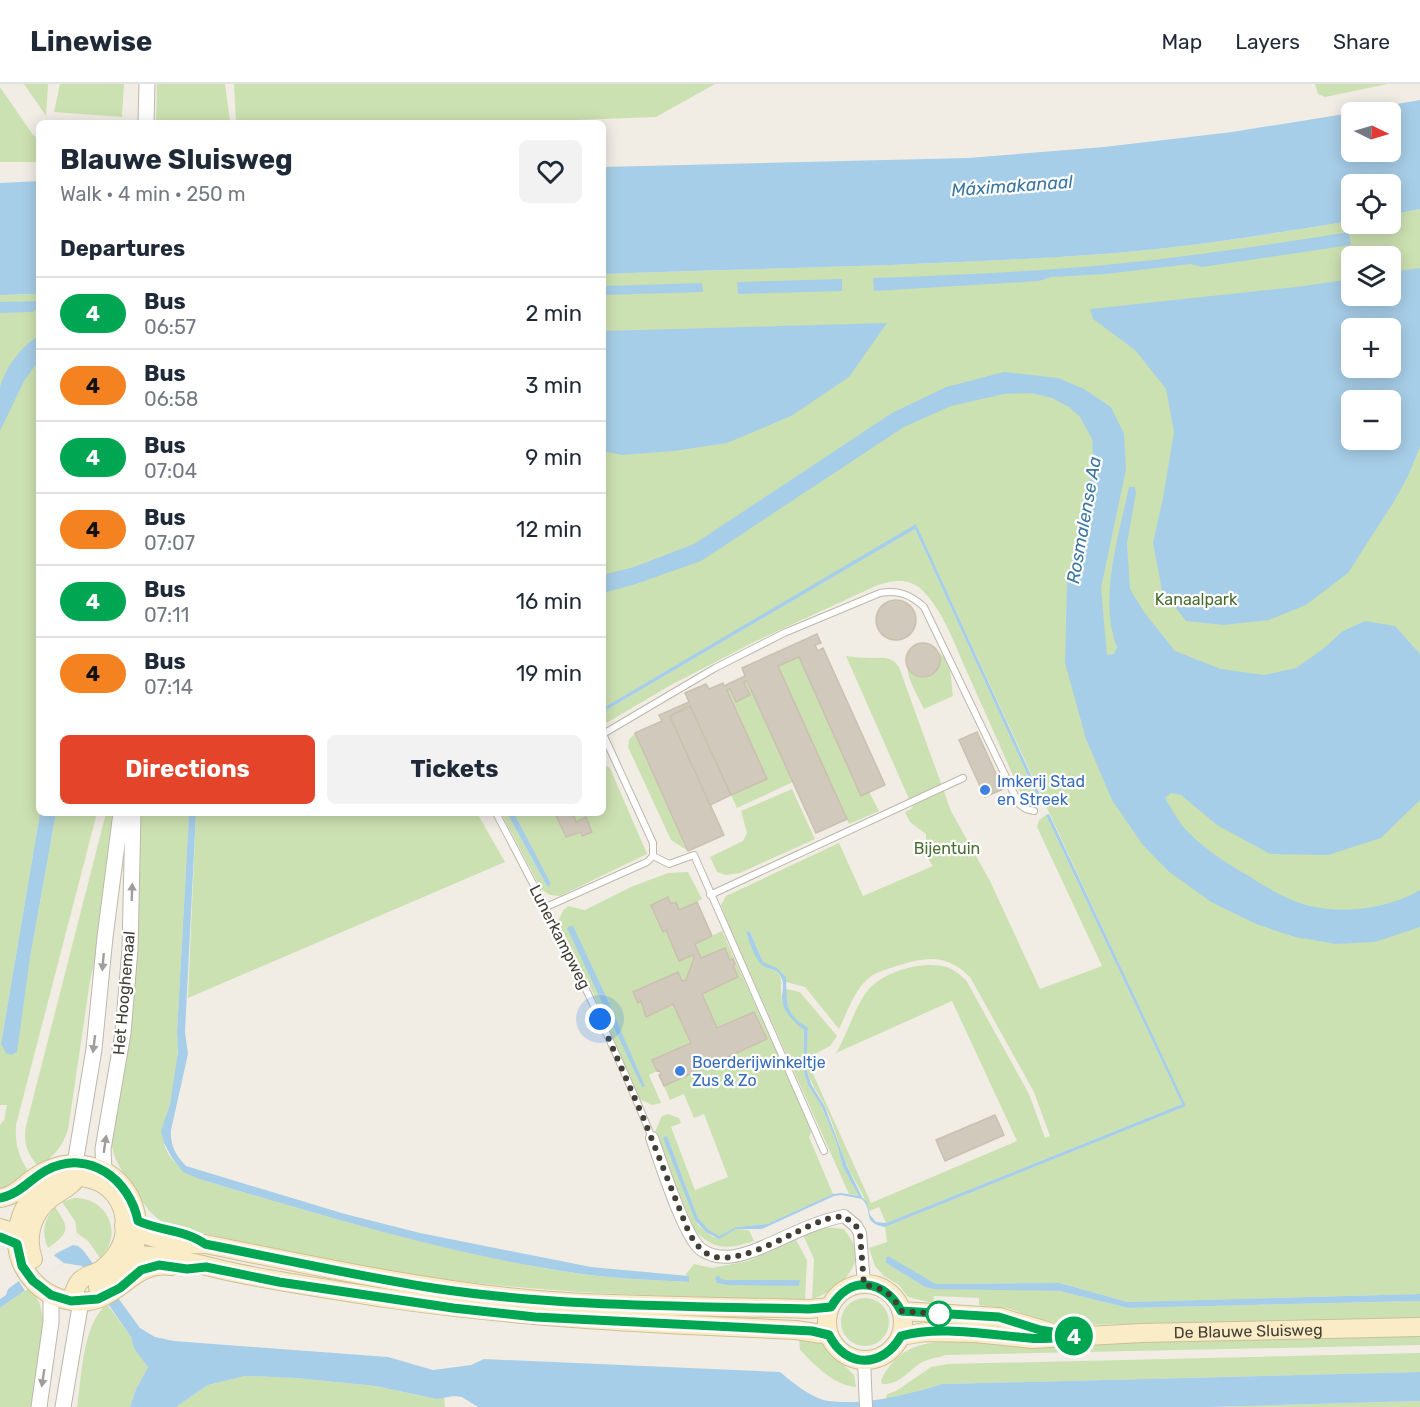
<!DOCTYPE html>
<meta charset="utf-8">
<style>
body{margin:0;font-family:Rubik,sans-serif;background:#f2f2f3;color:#1f2937;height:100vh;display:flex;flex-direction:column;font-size:22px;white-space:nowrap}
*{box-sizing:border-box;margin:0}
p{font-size:20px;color:#747a83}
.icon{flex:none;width:33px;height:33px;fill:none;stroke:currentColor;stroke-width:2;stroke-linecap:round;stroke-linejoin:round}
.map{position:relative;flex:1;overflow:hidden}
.panel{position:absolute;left:36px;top:36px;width:570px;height:696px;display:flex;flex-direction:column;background:#fff;border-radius:9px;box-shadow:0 3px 15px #0003}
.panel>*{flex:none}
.badge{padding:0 12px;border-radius:20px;font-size:21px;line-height:39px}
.needle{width:39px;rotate:95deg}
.buttons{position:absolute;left:1341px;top:18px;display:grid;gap:12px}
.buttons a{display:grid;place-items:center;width:60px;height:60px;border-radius:9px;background:#fff;box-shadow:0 3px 15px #0003;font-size:30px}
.you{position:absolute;width:30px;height:30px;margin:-15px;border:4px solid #fff;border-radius:50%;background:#1a73e8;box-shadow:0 0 0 9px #1a73e833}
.map>.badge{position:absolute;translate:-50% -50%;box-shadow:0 0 0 3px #fff}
h2{padding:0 24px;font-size:22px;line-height:54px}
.round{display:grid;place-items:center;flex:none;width:63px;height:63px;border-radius:9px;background:#f2f2f3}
.headline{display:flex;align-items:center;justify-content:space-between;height:102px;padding:0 24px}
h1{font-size:28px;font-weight:700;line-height:45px}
.button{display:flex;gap:12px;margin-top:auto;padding:12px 24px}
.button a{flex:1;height:69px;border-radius:9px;background:#e44429;color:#fff;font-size:24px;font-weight:700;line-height:69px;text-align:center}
.button a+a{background:#f2f2f3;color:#1f2937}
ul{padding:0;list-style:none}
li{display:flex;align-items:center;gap:18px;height:72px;padding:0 24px;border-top:2px solid #e0e1e3}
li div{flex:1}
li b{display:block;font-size:22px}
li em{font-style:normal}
li .badge{min-width:66px;font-weight:700;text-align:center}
header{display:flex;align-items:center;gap:36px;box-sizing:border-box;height:84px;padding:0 30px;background:#fff;border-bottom:2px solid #e0e1e3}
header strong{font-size:28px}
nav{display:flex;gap:33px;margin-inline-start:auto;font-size:21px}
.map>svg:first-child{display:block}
.green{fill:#cce1b1;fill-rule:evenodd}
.water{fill:#a7cee8;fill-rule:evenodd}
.pier{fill:#f1ede5}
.building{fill:#d1c9bc;stroke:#cbc0b0;stroke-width:1.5}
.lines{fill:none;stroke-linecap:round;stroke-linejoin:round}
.service-casing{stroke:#beb7ac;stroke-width:8}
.minor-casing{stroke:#beb7ac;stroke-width:14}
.tertiary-casing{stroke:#beb7ac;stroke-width:17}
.secondary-casing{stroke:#ccbf99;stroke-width:20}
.service{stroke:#fff;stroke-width:6}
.minor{stroke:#fff;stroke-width:12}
.tertiary{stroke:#fff;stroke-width:15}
.secondary{stroke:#f9ecc7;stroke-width:18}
.oneway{fill:#a09e9a}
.line-casing{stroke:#fff;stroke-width:14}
.line{stroke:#00a651;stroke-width:9}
.walk{stroke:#423d35;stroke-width:6;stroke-dasharray:0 10.8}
.shop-dot{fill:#3f7fe0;stroke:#fff;stroke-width:2}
.stop-dot{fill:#fff;stroke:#00a651;stroke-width:3}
.labels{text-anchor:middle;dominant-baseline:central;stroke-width:4.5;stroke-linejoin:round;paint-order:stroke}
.park-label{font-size:16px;fill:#476e2f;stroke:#fff}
.shop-label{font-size:16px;fill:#366cbe;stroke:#fff;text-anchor:start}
.street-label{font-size:16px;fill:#423d35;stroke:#fff}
.water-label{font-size:18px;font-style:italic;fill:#3a77a3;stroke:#fff}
</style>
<header>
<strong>Linewise</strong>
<nav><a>Map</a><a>Layers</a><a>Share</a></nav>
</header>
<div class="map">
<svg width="1420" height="1323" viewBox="0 0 1420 1323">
<rect width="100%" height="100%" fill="#f1ede5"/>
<g class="green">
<path d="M24,0H48L46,32Z"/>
<path d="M60,0H124L122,33L54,28Z"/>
<path d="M157,0H225L230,37L156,39Z"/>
<path d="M234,0H715L656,33L524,38L236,37Z"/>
<path d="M1315,0H1388L1325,13L1318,10Z"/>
<path d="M0,3L33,51L39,55V78H0Z"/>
<path d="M1420,125V1210L1128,1218L1060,1199L936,1200L888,1173L886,1174V1179L925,1203L1059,1207L1128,1224L1420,1217V1234L1075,1241L1050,1239L1010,1225L979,1221V1214L934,1212L933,1219L908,1213L899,1201L884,1192L875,1182L869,1164L887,1158L885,1143L1185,1022L916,441L603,624V190C770,184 937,182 1103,170C1186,164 1269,150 1351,137L1352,140H1390L1391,131ZM1352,172H1390V212H1352ZM1352,244H1390V284H1352ZM1352,316H1390V356H1352Z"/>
<path d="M39,210V325L36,390L40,729L1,960L30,874L56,729H97L16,1041C15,1060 18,1072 29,1088L21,1096L0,1106V1041L4,1036L7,1021H0V211Z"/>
<path d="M915,445L1039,716L1038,717L1029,720L1024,717C1006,675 987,633 968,590C955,562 944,527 921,505C909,494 892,496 878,501L754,558L671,601L603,641V628Z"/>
<path d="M919,562C952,567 950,583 953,612L924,625C915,606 894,576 919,562Z"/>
<path d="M846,572C854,573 863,574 872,574C884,574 891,572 899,583L951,727L990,797L1040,905L1102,882L1037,743L1039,736L1046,731L1182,1020L886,1139L879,1123L869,1127C867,1116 854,1096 849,1085C839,1065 835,1042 825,1022C818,1008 811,1001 806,984L809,981L871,1119L1017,1057L952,917L836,969C848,949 855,922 868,906C884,887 923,876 947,883C955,886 960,891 966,896L1029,1010L1045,1054L1050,1052L1034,1008L970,893C946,869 926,873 896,882C888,885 877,888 870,893C855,904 847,929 839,945L805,903L786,898C785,885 772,884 763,878L750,848L746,847L765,883C789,890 778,897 782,915C785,929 794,938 804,945L803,985L808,1001L822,1023L836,1057L843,1083L860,1112L849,1110L728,840L721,821L726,812L839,759L863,812L933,782L925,770L926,750L910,738L905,728L913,724Z"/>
<path d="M799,573L879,727L849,740L778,582Z"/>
<path d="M747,597L793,698L737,724L731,711L727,606L730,605L736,617L749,611L744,598Z"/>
<path d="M635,649L688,767L671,756L628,663L629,656Z"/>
<path d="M603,680L610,684L647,770L560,812L550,811L541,805L501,729H507L547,802L550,800L514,729H603Z"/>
<path d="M792,705L815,755L740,789L726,791L717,788L710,773L743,757L747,749L741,727Z"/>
<path d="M106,729H117L101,851L90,897L68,1046C62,1063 54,1073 38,1082C27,1069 23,1059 26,1042Z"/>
<path d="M138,729H189L177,948C180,972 175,999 169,1023C166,1033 162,1048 164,1060C169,1077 184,1088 199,1095C327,1133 456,1172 588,1191C621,1195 655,1196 688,1198L689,1192L685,1191L694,1180L712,1184L748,1177L796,1156L807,1176L805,1216C705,1213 605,1212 505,1202C392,1192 280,1165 169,1142C152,1133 146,1123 136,1107C124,1088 114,1081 111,1056Z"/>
<path d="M196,729H477L505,778L188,914Z"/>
<path d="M688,788L702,815L679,826L676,818L663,847L666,846L679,876L693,871L694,874L686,896L682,897L678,888L633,908L641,917L646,933L673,920L691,959L652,976L657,987L649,991L661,1019L652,1021L639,1015L595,913L558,837L563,827L568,822L585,826L631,803L668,789Z"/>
<path d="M722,847L812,1046L809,1053L833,1110L767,1140L736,1143L719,1152L708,1145L698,1134L667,1052L698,1141L713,1153L719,1154L736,1145L749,1146L754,1157C729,1165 715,1167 695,1147L654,1050L662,1032L668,1030L679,1034L681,1039L671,1043L695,1106L728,1093L704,1030L694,1034L684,1010L670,1016L664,1002L767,955L754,928L717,944L702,910L738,893L733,881L735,880L733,875L730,876L725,864L701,874L695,860Z"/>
<path d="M786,905L800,908L837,952L830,962L806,975L808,944C804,940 799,939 795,935C788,927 785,915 786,905Z"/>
<path d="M74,1114C107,1113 125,1150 100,1174L88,1157L77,1149L75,1137L62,1118Z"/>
<path d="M55,1123C70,1145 70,1148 48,1164C41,1149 44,1135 55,1123Z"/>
<path d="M823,1143L844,1145C847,1150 852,1156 854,1161C864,1186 832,1209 812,1215L814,1175L803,1151Z"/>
<path d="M30,1203L40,1220L43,1235L32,1323H0V1224Z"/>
<circle cx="865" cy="1238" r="24"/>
<path d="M107,1220L131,1253L148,1283L136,1305L130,1323H77C82,1292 82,1241 107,1220Z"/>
<path d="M1420,1250V1261L946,1271C938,1274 926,1275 919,1280C907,1289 898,1301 882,1300L881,1296C906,1246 951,1259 998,1260Z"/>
<path d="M799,1255L811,1256L822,1260L854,1291L856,1303C833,1301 816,1282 800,1266Z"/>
<path d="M1420,1269V1288L942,1300L901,1314L885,1318L887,1310L896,1307L931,1283L948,1280Z"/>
<path d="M245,1292L296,1294L375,1302L437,1315L444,1313L445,1323H176L208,1301Z"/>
<path d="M1420,1317V1323H1210Z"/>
</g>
<g class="water">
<path d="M1420,16V125L1391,131L1390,100H1352L1351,137C1269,150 1186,164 1103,170C937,182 770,184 603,190V83L968,74L1104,63L1232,48L1351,29L1352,68H1390V28H1352Z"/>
<path d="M39,97V210L0,211V99Z"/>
<path d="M1349,148L1351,161L1202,183L1191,180L1106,190L1051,193L1039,197L874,207L873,194C951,191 1028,188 1105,181C1187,173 1268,161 1349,148Z"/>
<path d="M1420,184V363L1408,392L1395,416L1348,489L1306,521L1269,536L1223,541L1186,537L1162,506L1153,459L1163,414L1174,348L1166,305L1135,266L1093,235L1090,225L1304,202L1351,195L1352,212H1390L1391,188ZM1352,244H1390V284H1352ZM1352,316H1390V356H1352Z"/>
<path d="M842,195V207L738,210L737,198Z"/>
<path d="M702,199L703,208L603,211V202Z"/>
<path d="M39,217V224L32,228L0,229V218Z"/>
<path d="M887,239L849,293L791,332L727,359L674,367L622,371L603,367V247Z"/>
<path d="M39,252V276L24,297L0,347C0,334 0,317 0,304C4,285 22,261 39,252Z"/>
<path d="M1004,288L1058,294L1084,305L1111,323L1124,350L1126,385L1101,504L1107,571L1114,570L1117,563C1098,516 1119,451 1129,403H1135L1136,409L1127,459L1130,505L1144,528L1175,567L1221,585L1264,591L1296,584L1323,565L1343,547L1365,537L1395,542L1420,570V716L1381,754L1328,771L1270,770L1217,741L1181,711L1171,709L1165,714C1172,725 1179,739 1188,748C1206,766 1226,779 1247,791C1266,803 1287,816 1309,822C1346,830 1387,825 1420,806V843L1375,858L1336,860L1295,853L1256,840L1211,818L1168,787L1142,760L1112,716L1086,655L1065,579L1067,501L1088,408L1093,372L1092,355L1080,333L1069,323L1052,314L1031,309L1004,310L951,322L904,343L701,477L636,500L603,509V491L634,483L694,460L892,329L946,303Z"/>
<path d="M916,440L1041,713L1039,716L915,445L603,628V624Z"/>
<path d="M40,729H56L30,874L17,968L11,971L6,969L1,960Z"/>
<path d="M189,729H196L185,948L188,970L171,1046C170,1062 176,1071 186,1082L345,1130L420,1149L591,1183L689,1192V1198C656,1196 622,1195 589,1191C456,1173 327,1133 199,1095L183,1088L172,1074L164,1059L161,1047L170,1020L178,968L177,948Z"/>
<path d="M507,729H514L551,800L549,802H547Z"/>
<path d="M1049,730L1186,1022L885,1143C860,1138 875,1128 862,1115L841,1111L834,1112L762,1145H736L719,1155L706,1148L695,1136L663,1054L667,1052L698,1134L708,1145L719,1152L736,1143L767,1140L833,1110L841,1109L859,1112L843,1083L836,1057L822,1023L808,1001L803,985L804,946C793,937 782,928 782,912C783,906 784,898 781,893C777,884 768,886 762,881C754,874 749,857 746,847L750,848L763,878L777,884L786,893C787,908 784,923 796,935C800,939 804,940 808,944L806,984L811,1000L825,1023L847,1082L862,1113L867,1118L870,1131L876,1138L886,1139L1182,1020L1046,731Z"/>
<path d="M570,842H573L604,908L645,1002L642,1003L567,844Z"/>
<path d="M73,1161L78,1162L83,1166L140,1244L155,1253L174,1257L388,1273L433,1286L471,1281L484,1275L780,1288C793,1299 807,1310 823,1316C859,1323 908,1311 942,1300L1420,1288V1317L1210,1323H478L462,1313L454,1312L437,1315L375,1302L296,1294L245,1292L208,1301L176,1323H130L136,1305L148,1283L135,1266L131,1253L82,1182L64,1179L0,1224V1215L6,1211L8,1205L57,1169Z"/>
<path d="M888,1172L936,1200L1060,1199L1128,1218L1420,1210V1217L1128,1224L1059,1207L933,1205L925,1203L886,1179V1174Z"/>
<path d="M718,1191L721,1195L727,1196H800L799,1202L728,1201L717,1199L715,1194Z"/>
</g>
<path class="pier" d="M52,1170L64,1179L25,1207L17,1194Z"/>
<g class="building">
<circle cx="896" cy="536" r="20"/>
<path d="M817,550L821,559L815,561L818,567L823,564L885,701L861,712L799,573L778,582L847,735L816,749L747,597L744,598L750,611L736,618L730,605L727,606L767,695L731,711L690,622L670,632L724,751L688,767L635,649L662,637L659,631L689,618L685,609L706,600L709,605L723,599L724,602L745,592L742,584Z"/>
<circle cx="923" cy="576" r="17"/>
<path d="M690,622L731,711L710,721L670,632Z"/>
<path d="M977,648L1003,705L985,713L959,656Z"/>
<path d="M555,729H573L576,738L586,733L592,748L582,752L581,748L566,753Z"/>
<path d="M668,813L671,820L676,818L679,826L697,818L712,852L695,860L701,874L725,864L730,876L733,875L735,880L733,881L738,893L702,910L717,944L754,928L767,955L664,1002L659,991L661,990L659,986L657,987L652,976L691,959L673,920L646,933L641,917L638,919L633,908L678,888L682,897L686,896L694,874L693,871L679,877L666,846L663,848L651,821Z"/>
<path d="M995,1031L1004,1051L945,1077L936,1056Z"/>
</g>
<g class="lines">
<defs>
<g id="service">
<path d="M496,729C552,835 607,942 652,1054"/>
<path d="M653,772L669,780L694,771L824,1067"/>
<path d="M710,811L963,694"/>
<path d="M546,823L647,778L653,772V759L603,650L715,584L784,549L880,509C898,506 910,510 924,523L1019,720L1026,725L1034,727"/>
</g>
<g id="minor">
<path d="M652,1054C660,1076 685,1156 702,1166C720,1178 740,1172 758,1165C787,1153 813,1138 844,1132L856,1142L860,1149L864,1201"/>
<path d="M864,1276L866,1323"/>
</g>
<g id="tertiary">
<path d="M146,39L147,0"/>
<path d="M75,1080L94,965L105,853L121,729"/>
<path d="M104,1087L103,1065L123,949L130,865L133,729"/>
<path d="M39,1323L51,1238V1211"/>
<path d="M63,1323L81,1217"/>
</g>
<g id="secondary">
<path d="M0,1114C14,1112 21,1104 31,1096C47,1084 63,1078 83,1081C147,1089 157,1179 98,1203"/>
<path d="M124,1142C149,1154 178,1162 205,1160C315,1182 425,1206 537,1216C627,1223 718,1222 809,1225L830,1223"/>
<path d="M0,1144L27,1153"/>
<path d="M131,1172C167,1169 202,1182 237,1189C286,1199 335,1206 385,1214C521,1234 658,1240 796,1246L829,1251"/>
<path d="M33,1175C25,1152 32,1129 51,1114C62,1106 73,1102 80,1089"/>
<circle cx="865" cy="1238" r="38"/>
<path d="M71,1217C74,1210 75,1201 81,1196C86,1191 95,1190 101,1186C111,1179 122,1165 124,1152C135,1082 39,1071 20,1136C16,1148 16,1160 19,1172C25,1191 40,1208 59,1214C117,1233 125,1175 171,1182"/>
<path d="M901,1227L999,1233L1050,1248"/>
<path id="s1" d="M901,1252L925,1248L975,1249L1032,1255L1141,1249L1420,1243"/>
</g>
</defs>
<use href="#service" class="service-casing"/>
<use href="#minor" class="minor-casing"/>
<use href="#tertiary" class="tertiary-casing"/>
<use href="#secondary" class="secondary-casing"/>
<use href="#service" class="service"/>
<use href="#minor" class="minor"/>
<use href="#tertiary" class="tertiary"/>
<use href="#secondary" class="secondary"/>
</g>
<defs><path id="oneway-solid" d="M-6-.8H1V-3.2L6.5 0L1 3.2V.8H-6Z" transform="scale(1.5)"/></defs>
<g class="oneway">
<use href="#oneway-solid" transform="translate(132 808) rotate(-88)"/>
<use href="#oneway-solid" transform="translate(103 878) rotate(95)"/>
<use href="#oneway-solid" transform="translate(94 960) rotate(97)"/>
<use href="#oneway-solid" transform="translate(105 1060) rotate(-82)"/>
<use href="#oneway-solid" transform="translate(43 1294) rotate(99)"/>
</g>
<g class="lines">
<defs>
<path id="line" d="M0,1114C19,1111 31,1094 47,1086C89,1064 130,1096 138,1137C160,1147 186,1146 205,1160C281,1175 357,1192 433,1204C557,1223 684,1222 809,1225L831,1223C850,1190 885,1196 901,1227L999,1233L1040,1246L1076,1252C1060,1253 1044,1256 1029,1254C989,1251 939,1241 901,1252C883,1284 846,1285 829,1251L812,1247L535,1233L453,1224L279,1198L206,1183L187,1185L159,1181L141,1186L120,1204L98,1215L71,1217L51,1211L33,1197L22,1182L17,1160L0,1153"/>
</defs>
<use href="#line" class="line-casing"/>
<use href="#line" class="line"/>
<path class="walk" d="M600,935L643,1033L689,1149C696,1160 702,1170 716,1173C744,1179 794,1147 821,1137C828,1134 836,1133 844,1132L856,1142L860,1149L864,1201C883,1203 893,1211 901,1227L939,1230"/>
</g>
<g class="shop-dot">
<circle cx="985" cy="706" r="6"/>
<circle cx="680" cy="987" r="6"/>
</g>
<circle class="stop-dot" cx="939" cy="1230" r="12"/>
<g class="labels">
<g class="park-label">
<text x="1196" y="515">Kanaalpark</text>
<text x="947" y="764">Bijentuin</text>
</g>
<g class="shop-label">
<text x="997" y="697">Imkerij Stad<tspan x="997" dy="18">en Streek</tspan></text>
<text x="692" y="978">Boerderijwinkeltje<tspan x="692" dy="18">Zus &amp; Zo</tspan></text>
</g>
<g class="street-label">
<text transform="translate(560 853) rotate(63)">Lunerkampweg</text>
<text transform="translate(124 909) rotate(-85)">Het Hooghemaal</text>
<text stroke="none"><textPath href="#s1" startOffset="348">De Blauwe Sluisweg</textPath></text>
</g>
<g class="water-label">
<text transform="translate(1012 102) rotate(-4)">Máximakanaal</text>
<text transform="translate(1084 436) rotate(-80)">Rosmalense Aa</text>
</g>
</g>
</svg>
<div class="buttons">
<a><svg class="needle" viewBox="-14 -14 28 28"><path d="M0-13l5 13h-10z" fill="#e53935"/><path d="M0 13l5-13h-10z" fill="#747a83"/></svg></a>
<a><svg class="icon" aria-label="locate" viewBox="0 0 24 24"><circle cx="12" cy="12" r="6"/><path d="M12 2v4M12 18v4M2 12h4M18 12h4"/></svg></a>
<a><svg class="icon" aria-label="layers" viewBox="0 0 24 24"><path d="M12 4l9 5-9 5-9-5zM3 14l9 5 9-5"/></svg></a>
<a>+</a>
<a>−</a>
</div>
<div class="you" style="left:600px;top:935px"></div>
<b class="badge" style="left:1074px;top:1252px;background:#00a651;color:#fff">4</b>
<section class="panel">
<div class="headline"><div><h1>Blauwe Sluisweg</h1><p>Walk · 4 min · 250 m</p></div><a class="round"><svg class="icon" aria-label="heart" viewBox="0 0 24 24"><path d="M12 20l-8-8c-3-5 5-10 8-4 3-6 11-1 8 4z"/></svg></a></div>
<h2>Departures</h2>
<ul>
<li><span class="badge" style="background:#00a651;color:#fff">4</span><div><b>Bus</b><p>06:57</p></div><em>2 min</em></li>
<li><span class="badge" style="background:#f58220;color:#111">4</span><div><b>Bus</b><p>06:58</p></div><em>3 min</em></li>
<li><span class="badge" style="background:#00a651;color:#fff">4</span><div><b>Bus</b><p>07:04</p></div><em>9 min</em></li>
<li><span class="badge" style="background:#f58220;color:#111">4</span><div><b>Bus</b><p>07:07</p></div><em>12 min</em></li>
<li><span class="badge" style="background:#00a651;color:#fff">4</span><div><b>Bus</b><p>07:11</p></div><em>16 min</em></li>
<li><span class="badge" style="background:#f58220;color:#111">4</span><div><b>Bus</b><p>07:14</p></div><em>19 min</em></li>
</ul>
<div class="button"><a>Directions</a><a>Tickets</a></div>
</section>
</div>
